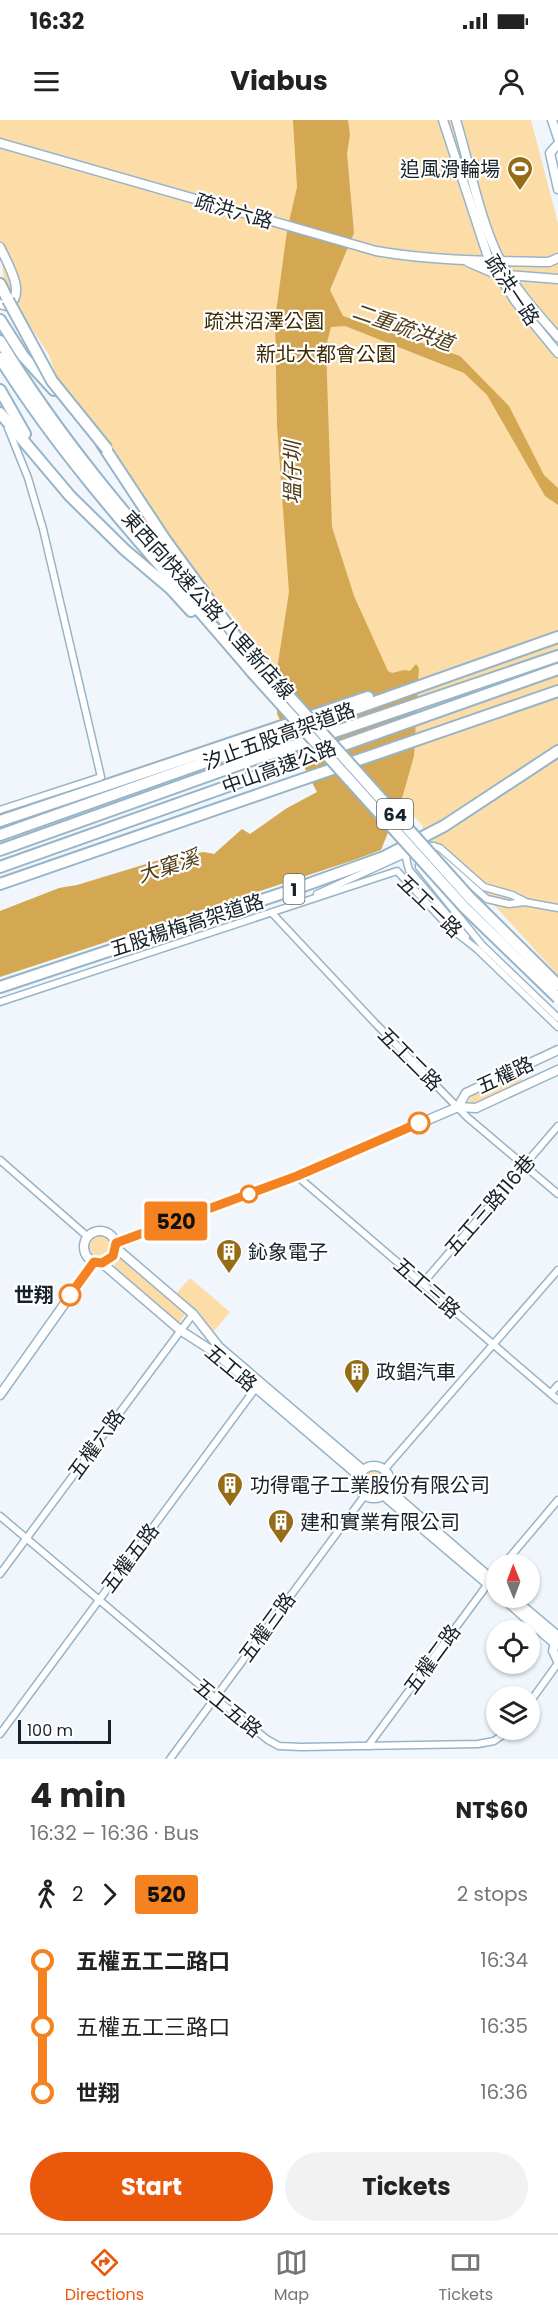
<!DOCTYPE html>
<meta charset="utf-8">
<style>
body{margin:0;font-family:Poppins,"Noto Sans TC",sans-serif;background:#f2f2f2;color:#222;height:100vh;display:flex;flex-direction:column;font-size:22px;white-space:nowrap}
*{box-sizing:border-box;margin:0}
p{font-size:20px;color:#767676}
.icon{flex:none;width:33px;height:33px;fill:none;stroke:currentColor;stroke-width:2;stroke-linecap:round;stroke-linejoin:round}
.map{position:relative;height:1639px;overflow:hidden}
.sheet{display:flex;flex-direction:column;background:#fff;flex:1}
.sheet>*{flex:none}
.badge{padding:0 12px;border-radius:4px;font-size:21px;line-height:39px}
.needle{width:39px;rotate:359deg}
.buttons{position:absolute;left:486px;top:1434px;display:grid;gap:12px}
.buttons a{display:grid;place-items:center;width:54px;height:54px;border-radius:50%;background:#fff;box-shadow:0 2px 4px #0004;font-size:30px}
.scale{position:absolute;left:18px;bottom:15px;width:93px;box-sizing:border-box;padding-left:6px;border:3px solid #162129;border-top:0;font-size:16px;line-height:21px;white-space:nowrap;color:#162129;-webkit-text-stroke:4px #fff;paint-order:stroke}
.map>.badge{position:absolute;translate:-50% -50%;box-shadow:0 0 0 3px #fff}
.legs{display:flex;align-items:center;gap:9px;height:66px;padding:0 30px;font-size:20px}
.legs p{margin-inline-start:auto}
.summary{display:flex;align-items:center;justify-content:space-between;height:102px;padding:0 30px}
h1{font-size:33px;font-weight:700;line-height:45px}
.action{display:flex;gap:12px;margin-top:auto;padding:12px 30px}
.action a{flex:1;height:69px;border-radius:36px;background:#ea580c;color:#fff;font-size:24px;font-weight:700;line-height:69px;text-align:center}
.action a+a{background:#f2f2f2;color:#222}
ul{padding:0 30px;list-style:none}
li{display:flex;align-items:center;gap:21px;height:66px;font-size:22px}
li i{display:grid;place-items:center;width:9px;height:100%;margin:0 8px;background:currentColor}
li i::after{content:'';width:15px;height:15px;margin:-8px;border:4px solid;border-radius:50%;background:#fff}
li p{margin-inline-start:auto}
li:first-child i{background:linear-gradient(#0000 50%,currentColor 0)}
li:last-child i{background:linear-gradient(currentColor 50%,#0000 0)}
.status{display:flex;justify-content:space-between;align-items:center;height:42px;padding:0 30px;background:#fff;direction:ltr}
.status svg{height:16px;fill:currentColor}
header{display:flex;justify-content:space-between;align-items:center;height:78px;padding:0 30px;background:#fff;font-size:27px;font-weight:700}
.tab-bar{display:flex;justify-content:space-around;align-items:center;height:84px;border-top:2px solid #e0e0e0;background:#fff;font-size:16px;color:#767676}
.tab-bar a{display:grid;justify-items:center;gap:3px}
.tab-bar .selected{color:#ea580c}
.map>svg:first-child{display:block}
.green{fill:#fcdda8}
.water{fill:#d4a753}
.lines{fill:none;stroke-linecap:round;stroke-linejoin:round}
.street-casing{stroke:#97b4c8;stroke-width:9}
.secondary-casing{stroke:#97b4c8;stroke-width:11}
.highway-casing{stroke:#97b4c8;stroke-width:14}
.street{stroke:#fff;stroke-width:6}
.secondary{stroke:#fff;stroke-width:8}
.highway{stroke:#fff;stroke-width:10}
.highway-bridge-casing{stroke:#97b4c8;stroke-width:14;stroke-linecap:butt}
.highway-bridge{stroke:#fff;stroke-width:10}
.line-1-casing{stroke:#fff;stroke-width:14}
.line-1{stroke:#f58220;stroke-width:9}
.stop-1-dot{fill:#fff;stroke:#f58220;stroke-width:3}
.labels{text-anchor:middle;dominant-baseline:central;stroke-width:4.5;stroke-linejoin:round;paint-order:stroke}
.shield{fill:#fff;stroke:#5c6469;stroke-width:1.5}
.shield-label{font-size:18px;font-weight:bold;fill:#162129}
.poi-label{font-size:20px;fill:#162129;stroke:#fff;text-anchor:start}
.street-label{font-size:20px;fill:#162129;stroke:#fff}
.park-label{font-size:20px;fill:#3d2b04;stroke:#fff}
.stop-label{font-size:20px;font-weight:bold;fill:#162129;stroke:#fff;text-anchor:end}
.water-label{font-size:21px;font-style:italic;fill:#513e1a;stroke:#fff}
</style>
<div class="status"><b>16:32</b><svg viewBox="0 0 49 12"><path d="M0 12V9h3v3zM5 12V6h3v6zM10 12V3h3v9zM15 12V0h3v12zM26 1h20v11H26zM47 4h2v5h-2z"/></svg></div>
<header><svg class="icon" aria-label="menu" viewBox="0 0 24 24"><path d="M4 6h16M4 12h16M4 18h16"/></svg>Viabus<svg class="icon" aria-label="person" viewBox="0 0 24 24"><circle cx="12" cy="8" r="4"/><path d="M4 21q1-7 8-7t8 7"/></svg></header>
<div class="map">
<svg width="558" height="1639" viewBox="0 0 558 1639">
<rect width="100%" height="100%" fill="#f0f6fb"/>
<g class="green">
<path d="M0,0H531L558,103V855L484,774L421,715L423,706L405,687L365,652L295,565L267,541L233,496L185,443L58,261L49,235L5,168L0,130Z"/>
<path d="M516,955L522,958L521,963L473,983L469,982L470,977Z"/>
<circle cx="101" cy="1127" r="11"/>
<path d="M121,1138L187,1192L179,1203L115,1148L114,1142Z"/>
<path d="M190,1158L230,1192L213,1212L175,1175Z"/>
<circle cx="374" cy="1362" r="11"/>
</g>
<path class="water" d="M293,0H348L350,15L347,33L354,113L330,170L343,196L460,236L509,286L544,355L558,368V385L545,376L487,275L464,253L345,206L331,207L326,227L332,407L354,476L388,551L392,553L404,550L410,551L416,544L419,548L414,636L403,675L381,730L357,739L0,857V791L59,768L77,765L169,737L204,732L214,734L242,709L250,714L287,688L317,672L277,594L278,543L289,472L277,305L275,200L287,111L297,67Z"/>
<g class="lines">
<defs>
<g id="street">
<path d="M0,690L101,657L43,409L28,358L8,308"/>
<path d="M423,726H434L440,728L484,767L512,775L524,781"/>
<path d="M409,732L406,738L409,750L466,817"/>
<path d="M436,734L487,779L509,784L525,782L558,788"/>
<path d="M420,738L419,747L423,752L482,825L558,898"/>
<path d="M317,774L414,730"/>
<path d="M272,793L375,903L467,997L558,1074"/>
<path d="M0,882L397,751L450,808L477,829L558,907"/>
<path d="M0,1040L88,1117"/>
<path d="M297,1056L558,1280"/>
<path d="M422,1164L558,1006"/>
<path d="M551,1273L558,1265"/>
<path d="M384,1350L558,1150"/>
<path d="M0,1396L215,1578L268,1620L279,1626L301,1627L478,1624L494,1621L510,1610"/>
<path d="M504,1444L558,1380"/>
<path d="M0,1454L193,1194"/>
<path d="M530,1582L558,1543"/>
<path d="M0,1614L258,1265"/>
<path d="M368,1626L496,1453"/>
<path d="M170,1639L365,1375"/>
</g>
<g id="secondary">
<path d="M443,0L489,140L516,182L558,233"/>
<path d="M456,0C469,43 480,101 500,140C515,169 537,193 558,217"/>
<path d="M552,0L558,18"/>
<path d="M0,23L376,131C433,141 491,141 549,142L558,138"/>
<path d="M558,24L550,33L558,69"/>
<path d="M0,127C7,143 28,175 7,186L0,184"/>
<path d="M468,142L496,154L558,159"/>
<path d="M458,987L466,973L558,930"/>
<circle cx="100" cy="1127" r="16"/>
<path d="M116,1123L297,1056L458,987L476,988L558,950"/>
<path d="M116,1128L193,1194L219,1227L363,1350"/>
<path d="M102,1143L180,1210L214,1232L359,1356"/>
<path d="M0,1275L94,1142"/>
<circle cx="374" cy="1362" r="16"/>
<path d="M388,1369L496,1463"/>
<path d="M383,1375L496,1471"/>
<path d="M503,1478L554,1523"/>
<path d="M513,1478L558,1516"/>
<path d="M556,1520L553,1531L558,1541"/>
</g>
<g id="highway">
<path d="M0,164L8,180"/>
<path d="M0,200L23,236L54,270"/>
<path d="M0,221C57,315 130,402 204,483"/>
<path d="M0,238C71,352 166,450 252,552"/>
<path d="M0,270L25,314"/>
<path d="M0,293L70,376L125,430L171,469L191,491"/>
<path d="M102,324L166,421L237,518"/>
<path d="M0,701L368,577"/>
<path d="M0,715L558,517"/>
<path d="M0,730L252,640L558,536"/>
<path d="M0,747L558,549"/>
<path d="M0,764L558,571"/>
<path d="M0,867L292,770L384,737L444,706L558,631"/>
</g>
</defs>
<use href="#street" class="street-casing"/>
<use href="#secondary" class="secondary-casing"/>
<use href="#highway" class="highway-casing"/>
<use href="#street" class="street"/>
<use href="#secondary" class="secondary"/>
<use href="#highway" class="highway"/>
<defs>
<g id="highway-bridge">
<path d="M8,180L52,261L107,329"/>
<path d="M237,518L470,778L558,865"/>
<path d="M252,552L464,787L558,878"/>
</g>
</defs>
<use href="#highway-bridge" class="highway-bridge-casing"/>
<use href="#highway-bridge" class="highway-bridge"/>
</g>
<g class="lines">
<defs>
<path id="line-1" d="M70,1175L94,1142L102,1143L113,1136L116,1123L297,1056L419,1003"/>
</defs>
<use href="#line-1" class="line-1-casing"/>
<use href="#line-1" class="line-1"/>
</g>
<defs>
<symbol id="stadium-pin" viewBox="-11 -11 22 30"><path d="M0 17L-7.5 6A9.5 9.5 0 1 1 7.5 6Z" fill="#956d17" stroke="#fff"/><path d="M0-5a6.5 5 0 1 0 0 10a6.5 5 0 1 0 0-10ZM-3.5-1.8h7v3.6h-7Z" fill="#fff"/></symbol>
<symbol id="building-pin" viewBox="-11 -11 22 30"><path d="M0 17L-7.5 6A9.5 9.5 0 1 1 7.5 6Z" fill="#956d17" stroke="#fff"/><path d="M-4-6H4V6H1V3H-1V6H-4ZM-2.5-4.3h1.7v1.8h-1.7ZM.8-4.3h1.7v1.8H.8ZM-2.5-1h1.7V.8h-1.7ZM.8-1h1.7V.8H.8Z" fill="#fff"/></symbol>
</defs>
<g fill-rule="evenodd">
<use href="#stadium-pin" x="505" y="34" width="30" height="40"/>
<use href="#building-pin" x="214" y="1117" width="30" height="40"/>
<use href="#building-pin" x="342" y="1237" width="30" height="40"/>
<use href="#building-pin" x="215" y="1350" width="30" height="40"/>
<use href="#building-pin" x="266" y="1387" width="30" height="40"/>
</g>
<g class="stop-1-dot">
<circle cx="419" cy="1003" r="10"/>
<circle cx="249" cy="1074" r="8"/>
<circle cx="70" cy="1175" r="10"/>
</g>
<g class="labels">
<g class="shield">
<rect x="377" y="679" width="36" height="30" rx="4.5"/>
<rect x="283.5" y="754" width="21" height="30" rx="4.5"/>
</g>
<g class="shield-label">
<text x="395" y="694">64</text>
<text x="294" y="769">1</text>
</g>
<g class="poi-label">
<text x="500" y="49" text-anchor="end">追風滑輪場</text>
<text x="248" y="1132">鈊象電子</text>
<text x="376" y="1252">政錩汽車</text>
<text x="250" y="1365">功得電子工業股份有限公司</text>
<text x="300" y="1402">建和實業有限公司</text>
</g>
<g class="street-label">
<text transform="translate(234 91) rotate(16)">疏洪六路</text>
<text transform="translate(512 170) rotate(56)">疏洪一路</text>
<text transform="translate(208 485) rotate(48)">東西向快速公路 八里新店線</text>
<text transform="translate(279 616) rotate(-20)">汐止五股高架道路</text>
<text transform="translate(279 647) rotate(-20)">中山高速公路</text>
<text transform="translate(430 786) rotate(44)">五工一路</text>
<text transform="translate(187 805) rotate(-18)">五股楊梅高架道路</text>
<text transform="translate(410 939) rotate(45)">五工二路</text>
<text transform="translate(505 955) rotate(-25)">五權路</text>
<text transform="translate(490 1085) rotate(-49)">五工三路116巷</text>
<text transform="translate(427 1168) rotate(41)">五工三路</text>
<text transform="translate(231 1248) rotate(40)">五工路</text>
<text transform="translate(96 1324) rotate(-54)">五權六路</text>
<text transform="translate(130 1438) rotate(-53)">五權五路</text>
<text transform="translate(267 1507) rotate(-54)">五權三路</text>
<text transform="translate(432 1539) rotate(-54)">五權二路</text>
<text transform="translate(228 1588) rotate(39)">五工五路</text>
</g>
<g class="park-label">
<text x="264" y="201">疏洪沼澤公園</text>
<text x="326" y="234">新北大都會公園</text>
</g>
<g class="stop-label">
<text x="54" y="1175">世翔</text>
</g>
<g class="water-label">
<text transform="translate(403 207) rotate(19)">二重疏洪道</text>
<text transform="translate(292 353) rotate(-90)">塭仔圳</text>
<text transform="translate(168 746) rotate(-18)">大窠溪</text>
</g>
</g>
</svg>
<div class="buttons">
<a><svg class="needle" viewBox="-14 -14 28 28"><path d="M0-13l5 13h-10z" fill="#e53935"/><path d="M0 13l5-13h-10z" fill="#767676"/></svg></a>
<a><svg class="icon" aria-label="locate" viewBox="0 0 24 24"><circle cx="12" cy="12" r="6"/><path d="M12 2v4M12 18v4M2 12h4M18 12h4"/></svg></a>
<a><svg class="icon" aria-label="layers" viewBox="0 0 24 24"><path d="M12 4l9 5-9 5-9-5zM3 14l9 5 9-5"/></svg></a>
</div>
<div class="scale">100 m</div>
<b class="badge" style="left:176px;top:1101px;background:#f58220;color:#111">520</b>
</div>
<section class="sheet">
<div class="summary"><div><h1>4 min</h1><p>16:32 – 16:36 · Bus</p></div><b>NT$60</b></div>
<div class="legs"><svg class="icon" aria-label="walk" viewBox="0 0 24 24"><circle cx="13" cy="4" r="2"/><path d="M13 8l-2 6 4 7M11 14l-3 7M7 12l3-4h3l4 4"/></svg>2<svg class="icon" aria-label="forward" viewBox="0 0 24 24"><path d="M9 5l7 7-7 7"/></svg><b class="badge" style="background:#f58220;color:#111">520</b><p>2 stops</p></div>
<ul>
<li><i style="color:#f58220"></i><b>五權五工二路口</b><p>16:34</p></li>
<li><i style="color:#f58220"></i><span>五權五工三路口</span><p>16:35</p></li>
<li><i style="color:#f58220"></i><b>世翔</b><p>16:36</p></li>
</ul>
<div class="action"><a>Start</a><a>Tickets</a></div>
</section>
<nav class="tab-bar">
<a class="selected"><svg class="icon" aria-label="directions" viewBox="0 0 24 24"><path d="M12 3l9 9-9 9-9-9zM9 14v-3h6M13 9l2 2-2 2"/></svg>Directions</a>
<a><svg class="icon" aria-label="map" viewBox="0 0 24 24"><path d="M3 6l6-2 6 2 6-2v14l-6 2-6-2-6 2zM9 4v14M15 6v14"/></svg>Map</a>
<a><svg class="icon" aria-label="tickets" viewBox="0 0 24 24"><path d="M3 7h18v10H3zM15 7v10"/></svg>Tickets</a>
</nav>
